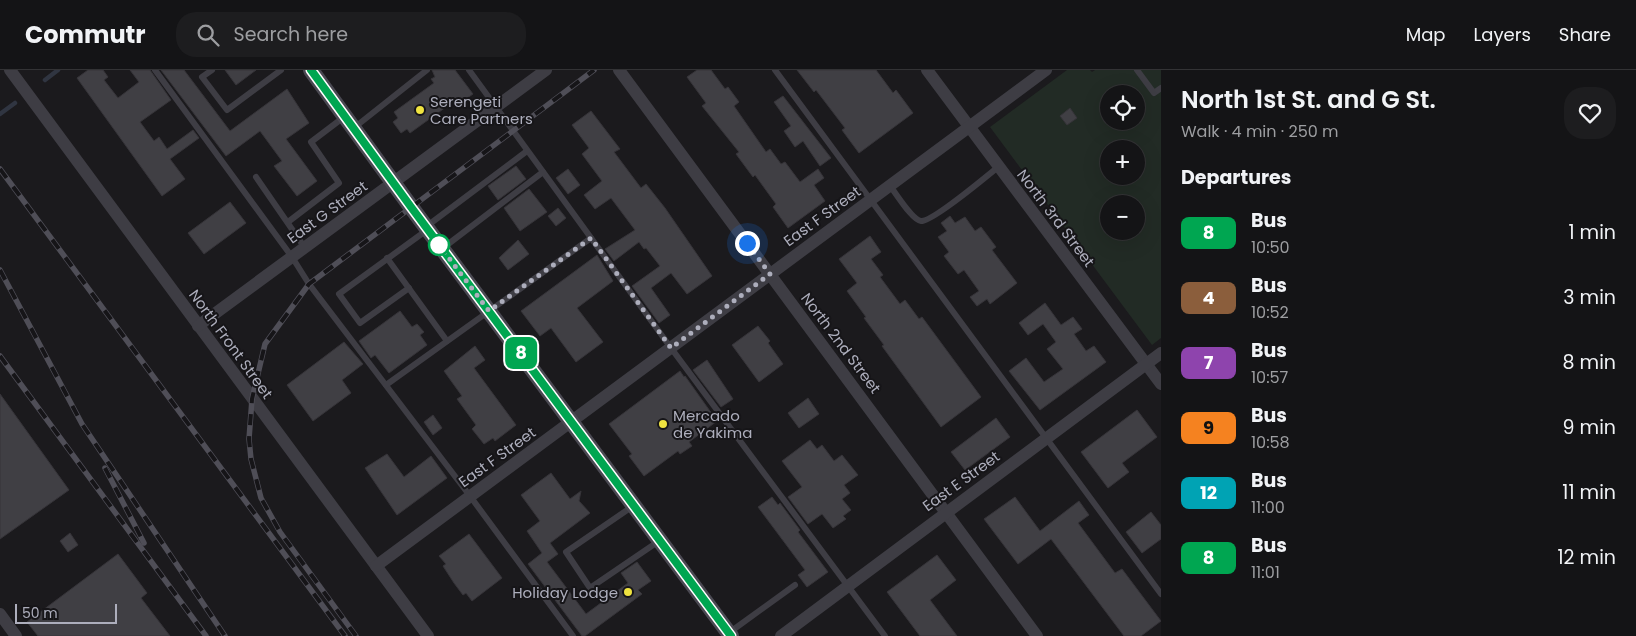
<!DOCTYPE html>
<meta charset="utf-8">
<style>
body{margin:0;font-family:Poppins,sans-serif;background:#1d1d1f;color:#f1f3f6;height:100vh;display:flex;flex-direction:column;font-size:19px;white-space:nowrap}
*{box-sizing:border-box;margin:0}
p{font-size:16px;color:#9d9ea1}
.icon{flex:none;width:28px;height:28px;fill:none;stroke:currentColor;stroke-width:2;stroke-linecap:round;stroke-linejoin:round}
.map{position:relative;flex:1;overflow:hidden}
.details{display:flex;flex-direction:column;background:#141416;width:475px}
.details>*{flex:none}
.badge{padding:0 10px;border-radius:8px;font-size:18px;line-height:32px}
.tools{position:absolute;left:1100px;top:15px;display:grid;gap:10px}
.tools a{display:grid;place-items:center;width:45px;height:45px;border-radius:50%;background:#141416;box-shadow:0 5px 20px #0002,0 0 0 1px #333335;font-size:25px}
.scale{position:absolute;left:15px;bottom:12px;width:102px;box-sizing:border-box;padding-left:5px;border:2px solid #adaebc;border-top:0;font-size:14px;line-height:18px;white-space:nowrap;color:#adaebc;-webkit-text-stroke:4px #161518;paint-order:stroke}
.you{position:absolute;width:25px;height:25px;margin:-12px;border:4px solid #fff;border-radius:50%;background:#1a73e8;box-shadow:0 0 0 8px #1a73e833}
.map>.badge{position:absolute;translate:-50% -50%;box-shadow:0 0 0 2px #fff}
h2{padding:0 20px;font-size:19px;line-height:45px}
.round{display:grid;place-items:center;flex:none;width:52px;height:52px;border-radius:20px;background:#1d1d1f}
.head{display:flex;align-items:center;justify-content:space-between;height:85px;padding:0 20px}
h1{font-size:24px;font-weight:600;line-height:38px}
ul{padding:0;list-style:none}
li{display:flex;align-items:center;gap:15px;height:65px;padding:0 20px}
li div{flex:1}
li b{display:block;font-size:19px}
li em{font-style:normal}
li .badge{min-width:55px;font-weight:700;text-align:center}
header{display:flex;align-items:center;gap:30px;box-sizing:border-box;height:70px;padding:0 25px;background:#141416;border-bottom:1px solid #333335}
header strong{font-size:24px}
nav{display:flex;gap:28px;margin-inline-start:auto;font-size:18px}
.search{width:350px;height:45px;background:#1d1d1f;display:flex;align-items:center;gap:12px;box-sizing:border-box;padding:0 18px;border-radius:20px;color:#9d9ea1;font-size:19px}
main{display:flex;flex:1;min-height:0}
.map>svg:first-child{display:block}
.green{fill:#222b25;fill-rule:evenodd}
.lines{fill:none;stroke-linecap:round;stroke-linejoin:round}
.stream{stroke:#303541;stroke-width:4.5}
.building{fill:#403f44;stroke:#363439}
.service{stroke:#3e3d44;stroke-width:6}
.minor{stroke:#3e3d44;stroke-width:12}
.secondary{stroke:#4a4952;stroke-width:16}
.rail-casing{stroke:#4f4e57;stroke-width:5.5}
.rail{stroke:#161518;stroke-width:4;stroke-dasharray:11;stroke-linecap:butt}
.line-casing{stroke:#fff;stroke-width:11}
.line{stroke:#00a651;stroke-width:8}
.walk{stroke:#adaebc;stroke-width:5;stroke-dasharray:0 9}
.poi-dot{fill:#efe340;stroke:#161518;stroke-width:2}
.stop-dot{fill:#fff;stroke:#00a651;stroke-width:2.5}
.labels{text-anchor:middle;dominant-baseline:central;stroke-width:4;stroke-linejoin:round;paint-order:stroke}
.poi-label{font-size:15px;fill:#adaebc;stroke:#161518;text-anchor:start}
.street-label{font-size:15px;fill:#adaebc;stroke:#161518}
</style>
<header>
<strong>Commutr</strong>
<div class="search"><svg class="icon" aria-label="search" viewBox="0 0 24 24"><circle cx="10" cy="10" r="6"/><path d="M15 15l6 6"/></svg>Search here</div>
<nav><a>Map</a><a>Layers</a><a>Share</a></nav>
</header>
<main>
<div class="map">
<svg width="1161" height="566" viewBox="0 0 1161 566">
<rect width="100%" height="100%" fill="#1b1a1d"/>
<path class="green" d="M1067,0H1090L1092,2L1095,0H1161V268L1152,275L990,57ZM1109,24H1136V51H1109ZM1109,79H1136V106H1109ZM1109,134H1136V161H1109Z"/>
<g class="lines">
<g class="stream">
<path d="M45,10L58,0"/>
<path d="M0,44L15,33"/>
</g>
</g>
<g class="building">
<path d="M88,0H103L108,7L104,10L118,28L139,12L130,0H150L171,30L140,52L154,71L159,67L167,79L193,60L199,68L170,89L185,109L162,126L77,8Z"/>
<path d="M161,0H184L230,61L287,19L309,53L286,69L317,111L297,126L274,96L282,91L260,61L226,86Z"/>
<path d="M225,0H256L236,15Z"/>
<path d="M432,0H455L473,24L460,33L457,29L410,63L407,59L401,63L393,52L398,48L394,42L434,13L431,9L435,7Z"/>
<path d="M697,0H711L725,19L728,17L739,32L734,36L766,82L770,79L781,94L785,92L800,112L818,99L824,108L814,115L825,131L788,158L773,137L776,134L755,105L753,107L736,84L739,82L702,36L706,33L687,7Z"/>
<path d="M797,0H876L893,23L896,20L913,43L859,83L842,60L845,58L816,20L814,22Z"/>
<path d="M783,26L831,88L820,96L803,71L795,77L784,61L791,56L774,32Z"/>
<path d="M1070,38L1077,48L1067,55L1060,46Z"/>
<path d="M591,41L620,79L614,82L641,118L646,114L665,138L712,206L687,224L671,203L651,218L670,245L659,253L632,216L660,196L646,178L644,179L639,172L614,191L605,179L635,160L611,128L595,139L584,125L602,111L582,84L589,78L572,55Z"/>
<path d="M516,96L526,109L498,130L488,116Z"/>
<path d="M568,99L580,115L568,124L556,108Z"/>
<path d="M529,119L547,142L520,161L504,138Z"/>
<path d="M230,132L246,153L204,184L188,163Z"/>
<path d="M558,138L566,148L556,156L548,146Z"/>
<path d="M950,146L955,153L965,147L975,161L981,157L996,177L992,180L1017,213L990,234L987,229L977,236L970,227L979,221L964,200L958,204L944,186L949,182L938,167L947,161L941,153Z"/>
<path d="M870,166L881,182L871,189L883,205L880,207L900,234L905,230L919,249L922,247L981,327L941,357L882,276L884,275L864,248L866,247L847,221L857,213L839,189Z"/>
<path d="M518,170L529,184L508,200L499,188Z"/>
<path d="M597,185L613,211L577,238L603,272L576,292L551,258L540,266L521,241Z"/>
<path d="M1045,233L1061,255L1073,247L1082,259L1074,264L1086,281L1094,276L1106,292L1040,340L1009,301L1026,288L1044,312L1063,299L1047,279L1056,272L1043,254L1028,265L1019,253Z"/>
<path d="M400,241L412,257L417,254L424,262L420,265L427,275L389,303L375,285L371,288L359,271Z"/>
<path d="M758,256L770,271L768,273L783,294L759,312L732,275Z"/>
<path d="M344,272L363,294L342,310L351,323L313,351L287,315Z"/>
<path d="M475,276L485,290L474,298L516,355L495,371L493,368L484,374L472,359L476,355L457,329L462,326L444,301Z"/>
<path d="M707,290L733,329L721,337L693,300Z"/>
<path d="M680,301L684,307L685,306L717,351L689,372L692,376L680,384L678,381L644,406L629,386L632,384L609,354Z"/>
<path d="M0,324L69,420L0,469Z"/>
<path d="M808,328L819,344L799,358L788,343Z"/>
<path d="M1137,340L1157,367L1122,393L1129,402L1108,418L1081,382Z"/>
<path d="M433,345L442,358L433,365L424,352Z"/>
<path d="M996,348L1010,367L965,400L951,382Z"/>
<path d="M810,370L817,379L822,375L834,391L842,385L858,405L844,415L850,423L842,429L851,440L843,446L846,449L833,458L822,444L808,454L788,427L802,417L782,391Z"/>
<path d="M387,384L404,407L431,386L447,408L397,445L365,398Z"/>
<path d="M551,403L570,429L581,421L579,431L590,443L550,473L558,484L547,492L586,544L628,513L621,503L637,492L651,511L638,520L642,524L585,566H582L528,494L542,483L527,461L540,451L521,425Z"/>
<path d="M772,427L778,435L780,433L800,460L798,462L828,502L807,517L798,505L805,500L758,437Z"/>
<path d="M1015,427L1040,461L1079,431L1089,445L1078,453L1115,503L1122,499L1161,551L1141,566H1124L1051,469L1018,494L984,449Z"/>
<path d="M1151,442L1161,455V469L1142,483L1126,462Z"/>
<path d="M70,463L78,475L68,482L60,471Z"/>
<path d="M469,464L502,508L472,531L466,523L463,525L454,513L443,496L446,494L439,486Z"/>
<path d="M118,484L147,523L141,528L170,566H38L27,552Z"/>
<path d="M937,485L956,510L930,530L957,566H920L887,522Z"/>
</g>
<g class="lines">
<g class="service">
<path d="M155,0L292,187L309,214L470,426L573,566"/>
<path d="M212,0L202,7L227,40L281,0"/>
<path d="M469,0L671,278L885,566"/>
<path d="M775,0L1161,524"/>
<path d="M1137,0L1154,23L1161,18"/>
<path d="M355,57L427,0"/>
<path d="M256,107L305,178"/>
<path d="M890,116C896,123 912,150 921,151C932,152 987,106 998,97"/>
<path d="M288,152L339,113L311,72L344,47"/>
<path d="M427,156L527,81"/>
<path d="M443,178L543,102"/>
<path d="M387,188L447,271"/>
<path d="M409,218L360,253L339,224L427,160"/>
<path d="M386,315L591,168"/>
<path d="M633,436L566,482L590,518L659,471"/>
<path d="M730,562L795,515"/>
</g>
<g class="minor">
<path d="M10,0L428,566"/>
<path d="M619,0L1037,566"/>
<path d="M927,0L1161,314"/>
<path d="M198,256L546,0"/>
<path d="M376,496L1046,0"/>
<path d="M0,544L16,566"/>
<path d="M781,566L1161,283"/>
</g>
<path class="secondary" d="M311,0L411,137L731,566"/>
<defs>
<g id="rail">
<path d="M0,99L345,566"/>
<path d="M0,200L82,354L225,566"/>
<path d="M0,286L206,566"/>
<path d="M105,398L144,473"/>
<path d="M356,566L280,462L261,428L251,389L249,369L252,329L265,274L309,214L594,0"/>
</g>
</defs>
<use href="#rail" class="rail-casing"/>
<use href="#rail" class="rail"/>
</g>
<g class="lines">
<defs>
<path id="line" d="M311,0L411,137L731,566"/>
</defs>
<use href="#line" class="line-casing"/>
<use href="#line" class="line"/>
<path class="walk" d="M439,175L489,241L591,168L671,278L770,204L747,173"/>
</g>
<g class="poi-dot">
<circle cx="420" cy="40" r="5"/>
<circle cx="663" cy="354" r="5"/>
<circle cx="628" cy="522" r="5"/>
</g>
<circle class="stop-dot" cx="439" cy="175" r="10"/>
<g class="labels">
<g class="poi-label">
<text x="430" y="31">Serengeti<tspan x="430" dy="17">Care Partners</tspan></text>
<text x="673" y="345">Mercado<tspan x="673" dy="17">de Yakima</tspan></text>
<text x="618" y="522" text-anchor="end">Holiday Lodge</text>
</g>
<g class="street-label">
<text transform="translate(327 142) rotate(-36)">East G Street</text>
<text transform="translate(822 146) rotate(-36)">East F Street</text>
<text transform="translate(1056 148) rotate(53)">North 3rd Street</text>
<text transform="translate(841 273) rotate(53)">North 2nd Street</text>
<text transform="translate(231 274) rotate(54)">North Front Street</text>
<text transform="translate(497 387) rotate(-36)">East F Street</text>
<text transform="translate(961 411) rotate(-36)">East E Street</text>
</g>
</g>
</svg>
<div class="tools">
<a><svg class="icon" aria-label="locate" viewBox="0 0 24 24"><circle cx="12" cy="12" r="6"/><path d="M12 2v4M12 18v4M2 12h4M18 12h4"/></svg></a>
<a>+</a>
<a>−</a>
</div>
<div class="scale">50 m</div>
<div class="you" style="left:747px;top:173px"></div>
<b class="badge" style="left:521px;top:283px;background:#00a651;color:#fff">8</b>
</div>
<section class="details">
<div class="head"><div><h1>North 1st St. and G St.</h1><p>Walk · 4 min · 250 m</p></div><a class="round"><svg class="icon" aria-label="heart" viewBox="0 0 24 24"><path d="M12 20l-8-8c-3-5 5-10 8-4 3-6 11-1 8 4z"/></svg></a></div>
<h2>Departures</h2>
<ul>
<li><span class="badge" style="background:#00a651;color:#fff">8</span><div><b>Bus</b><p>10:50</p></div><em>1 min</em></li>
<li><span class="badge" style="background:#8b5e3c;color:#fff">4</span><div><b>Bus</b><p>10:52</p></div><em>3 min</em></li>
<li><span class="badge" style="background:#8e44ad;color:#fff">7</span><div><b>Bus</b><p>10:57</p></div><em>8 min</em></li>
<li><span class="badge" style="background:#f58220;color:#111">9</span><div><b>Bus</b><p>10:58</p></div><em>9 min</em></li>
<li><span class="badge" style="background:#00a3b4;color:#fff">12</span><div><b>Bus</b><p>11:00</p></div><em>11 min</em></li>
<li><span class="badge" style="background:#00a651;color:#fff">8</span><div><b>Bus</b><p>11:01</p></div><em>12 min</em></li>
</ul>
</section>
</main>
